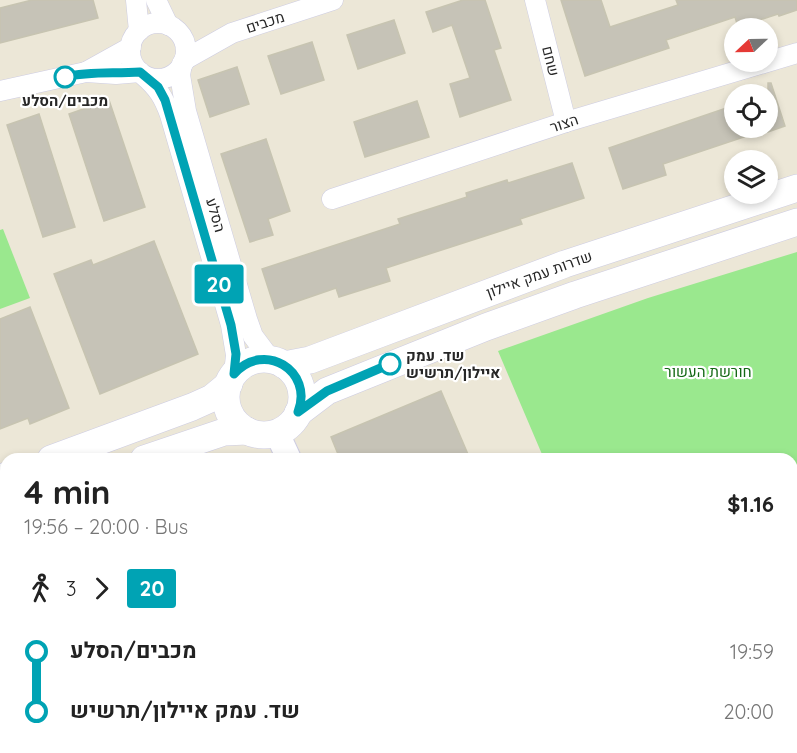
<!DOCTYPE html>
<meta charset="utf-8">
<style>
body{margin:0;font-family:Quicksand,Heebo,sans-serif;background:#f2f2f2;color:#222;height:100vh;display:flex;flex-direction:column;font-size:22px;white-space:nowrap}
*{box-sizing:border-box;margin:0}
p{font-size:20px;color:#767676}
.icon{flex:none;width:33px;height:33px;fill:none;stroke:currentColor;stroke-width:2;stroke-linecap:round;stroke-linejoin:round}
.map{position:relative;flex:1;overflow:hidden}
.details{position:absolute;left:0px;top:453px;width:798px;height:300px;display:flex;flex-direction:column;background:#fff;border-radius:18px 18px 0 0;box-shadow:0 3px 9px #0003}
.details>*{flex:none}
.badge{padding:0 12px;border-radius:4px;font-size:21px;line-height:39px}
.needle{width:39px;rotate:248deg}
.controls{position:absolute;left:724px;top:18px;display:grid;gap:12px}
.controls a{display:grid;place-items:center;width:54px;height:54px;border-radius:50%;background:#fff;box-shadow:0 3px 9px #0003;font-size:30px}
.map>.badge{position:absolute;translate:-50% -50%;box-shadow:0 0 0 3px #fff}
.legs{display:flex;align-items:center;gap:9px;height:66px;padding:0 24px;font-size:20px}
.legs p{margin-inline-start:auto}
.summary{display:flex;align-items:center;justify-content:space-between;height:102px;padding:0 24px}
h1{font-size:33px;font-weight:800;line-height:45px}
ul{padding:0 24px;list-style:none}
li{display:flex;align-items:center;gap:21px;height:60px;font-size:22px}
li i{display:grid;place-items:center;width:9px;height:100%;margin:0 8px;background:currentColor}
li i::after{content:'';width:15px;height:15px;margin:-8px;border:4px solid;border-radius:50%;background:#fff}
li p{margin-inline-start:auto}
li:first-child i{background:linear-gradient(#0000 50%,currentColor 0)}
li:last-child i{background:linear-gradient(currentColor 50%,#0000 0)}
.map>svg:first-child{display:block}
.green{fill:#9ae88e}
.building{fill:#c6c3b7;stroke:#c7c4b1;stroke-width:1.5}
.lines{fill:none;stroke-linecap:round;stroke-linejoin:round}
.minor-casing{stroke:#cdcce2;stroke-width:21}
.tertiary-casing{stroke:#cdcce2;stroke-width:26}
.secondary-casing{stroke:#cdcce2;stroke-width:28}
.minor{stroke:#fff;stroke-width:20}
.tertiary{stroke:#fff;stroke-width:24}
.secondary{stroke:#fff;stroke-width:27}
.line-1-casing{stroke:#fff;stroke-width:14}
.line-1{stroke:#00a3b4;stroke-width:9}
.stop-1-dot{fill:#fff;stroke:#00a3b4;stroke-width:3}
.labels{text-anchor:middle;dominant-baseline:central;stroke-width:4.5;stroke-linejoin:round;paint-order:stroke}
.street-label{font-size:15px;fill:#272727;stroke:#fff}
.stop-label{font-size:15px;font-weight:bold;fill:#272727;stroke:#fff}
.park-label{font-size:15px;fill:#136814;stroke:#fff}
</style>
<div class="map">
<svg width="797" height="753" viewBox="0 0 797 753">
<rect width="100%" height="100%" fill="#ece7d7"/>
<g class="green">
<path d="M3,229L30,298L0,309V230Z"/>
<path d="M797,252V753H576L573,747H792V459H544L498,351L648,298Z"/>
<path d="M6,685V747H74L65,753H0V688Z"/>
</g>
<g class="building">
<path d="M32,0H93L98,18L0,43V8Z"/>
<path d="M463,0H485L501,48L494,50L511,100L460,117L450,84L470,78L452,25L433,32L426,12Z"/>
<path d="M561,0H601L610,27L678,5L676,0H797V10L779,16L778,14L738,27L735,17L666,40L669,48L585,76Z"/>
<path d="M394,20L405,53L358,69L347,35Z"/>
<path d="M312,42L324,80L281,94L268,56Z"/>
<path d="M237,67L249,104L210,117L198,80Z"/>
<path d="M768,83H771L785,126L768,132Z"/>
<path d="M109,100L145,207L104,221L69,114Z"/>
<path d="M417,101L429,137L365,157L354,122Z"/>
<path d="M735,105V128H765V130L663,164L666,175L623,189L609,148Z"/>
<path d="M39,114L75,227L43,237L7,125Z"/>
<path d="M266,139L290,211L268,219L273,235L250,242L221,154Z"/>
<path d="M572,163L584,198L520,219L522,224L386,268L390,281L339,297L336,288L275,309L262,269L400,224L398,219L467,197L466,193L507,180L508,183Z"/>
<path d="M154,241L198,354L100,394L54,274L91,260L93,265Z"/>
<path d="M30,307L69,408L30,424L28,418L0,429V319Z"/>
<path d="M441,391L470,459H340L331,437Z"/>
</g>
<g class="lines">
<defs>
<g id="minor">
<path d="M136,0L139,31"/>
<path d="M156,0L168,25"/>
<path d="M535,0L566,122"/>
<circle cx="158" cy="51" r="28"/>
<path d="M184,60L232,33L333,0"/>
<path d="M182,64L180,75L186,111L247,319L253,336L271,360"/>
<path d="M86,72L131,47"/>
<path d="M144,76C158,88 164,98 170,115L231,325L236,355L234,374"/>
<path d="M0,91L86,72L116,74L140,72"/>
<path d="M332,199L566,122L797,53"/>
<path d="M332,753L345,747"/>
</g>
<g id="tertiary">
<path d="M277,433L289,459"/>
<path d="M419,747L422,753"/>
</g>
<g id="secondary">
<circle cx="264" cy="397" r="38"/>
<path d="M284,365L310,360L565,264L797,188"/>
<path d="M298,413L327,391L486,327L575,295L797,222"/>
<path d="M51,459L192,407L212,398L229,384"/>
<path d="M144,459L224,432L247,431"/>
<path d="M0,479L6,476"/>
<path d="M0,515L6,512"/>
</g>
</defs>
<use href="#minor" class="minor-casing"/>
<use href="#tertiary" class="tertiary-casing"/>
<use href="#secondary" class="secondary-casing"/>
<use href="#minor" class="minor"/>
<use href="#tertiary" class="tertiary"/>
<use href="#secondary" class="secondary"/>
</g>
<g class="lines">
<defs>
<path id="line-1" d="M65,77C90,71 114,74 140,72L158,87L165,100L231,325L236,354L234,374C264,340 314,371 298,412L327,391L390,364"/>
</defs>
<use href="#line-1" class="line-1-casing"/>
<use href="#line-1" class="line-1"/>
</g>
<g class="stop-1-dot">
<circle cx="65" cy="77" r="10"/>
<circle cx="390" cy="364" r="10"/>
</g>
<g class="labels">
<g class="street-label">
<text transform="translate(265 22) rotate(-18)">מכבים</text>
<text transform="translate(551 61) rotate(76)">שחם</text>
<text transform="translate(564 123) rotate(-18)">הצור</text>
<text transform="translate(216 215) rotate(74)">הסלע</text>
<text transform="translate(539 274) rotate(-20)">שדרות עמק איילון</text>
</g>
<g class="stop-label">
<text x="65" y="100">מכבים/הסלע</text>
<text x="406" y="355" text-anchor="start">שד. עמק<tspan x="406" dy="17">איילון/תרשיש</tspan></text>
</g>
<g class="park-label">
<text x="708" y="371">חורשת העשור</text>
</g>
</g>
</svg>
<div class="controls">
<a><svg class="needle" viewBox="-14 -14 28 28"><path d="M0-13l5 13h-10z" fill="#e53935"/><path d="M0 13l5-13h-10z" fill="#767676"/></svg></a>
<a><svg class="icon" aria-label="locate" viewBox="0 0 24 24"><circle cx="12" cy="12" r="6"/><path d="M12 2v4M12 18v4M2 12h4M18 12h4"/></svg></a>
<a><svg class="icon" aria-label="layers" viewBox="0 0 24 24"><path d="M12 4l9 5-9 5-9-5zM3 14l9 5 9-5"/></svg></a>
</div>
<b class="badge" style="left:219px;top:284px;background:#00a3b4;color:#fff">20</b>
<section class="details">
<div class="summary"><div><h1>4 min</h1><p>19:56 – 20:00 · Bus</p></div><b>$1.16</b></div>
<div class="legs"><svg class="icon" aria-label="walk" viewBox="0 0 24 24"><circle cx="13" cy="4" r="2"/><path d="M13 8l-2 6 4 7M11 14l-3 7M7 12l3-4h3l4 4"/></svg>3<svg class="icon" aria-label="forward" viewBox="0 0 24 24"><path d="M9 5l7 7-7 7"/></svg><b class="badge" style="background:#00a3b4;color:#fff">20</b></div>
<ul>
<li><i style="color:#00a3b4"></i><b>מכבים/הסלע</b><p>19:59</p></li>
<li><i style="color:#00a3b4"></i><b>שד. עמק איילון/תרשיש</b><p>20:00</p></li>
</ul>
</section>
</div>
